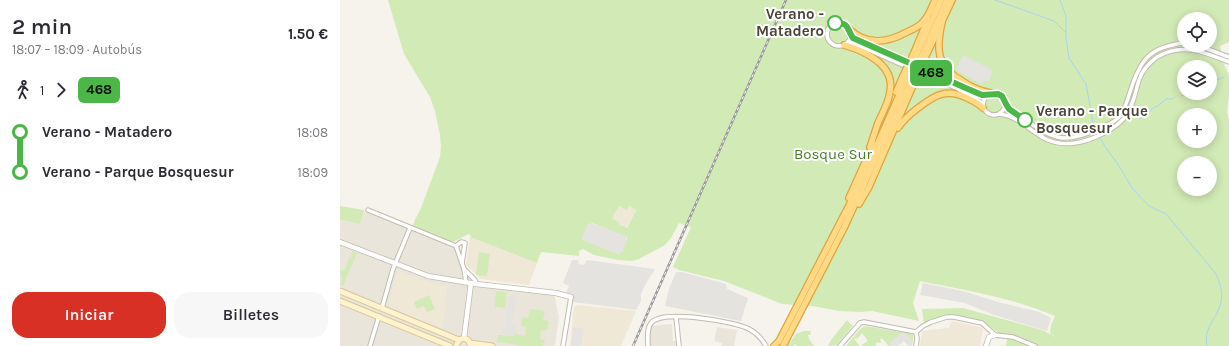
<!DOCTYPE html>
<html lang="es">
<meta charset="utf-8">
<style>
body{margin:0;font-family:Karla,sans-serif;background:#f7f7f7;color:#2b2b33;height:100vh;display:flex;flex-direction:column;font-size:15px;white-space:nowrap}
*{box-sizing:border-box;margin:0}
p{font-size:13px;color:#7c7c81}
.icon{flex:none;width:22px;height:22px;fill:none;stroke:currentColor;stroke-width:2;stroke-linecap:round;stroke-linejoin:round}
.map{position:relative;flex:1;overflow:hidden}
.drawer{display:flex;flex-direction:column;background:#fff;width:340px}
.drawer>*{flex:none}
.badge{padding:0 8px;border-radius:6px;font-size:14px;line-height:26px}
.controls{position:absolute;left:837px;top:12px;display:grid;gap:8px}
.controls a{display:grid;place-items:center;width:40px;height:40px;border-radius:50%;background:#fff;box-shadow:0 2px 10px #0003;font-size:20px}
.map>.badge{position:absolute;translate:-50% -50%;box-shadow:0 0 0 2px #fff}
.legs{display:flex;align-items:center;gap:6px;height:44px;padding:0 12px;font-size:13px}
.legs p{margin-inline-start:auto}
.summary{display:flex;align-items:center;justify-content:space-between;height:68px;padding:0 12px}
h1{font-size:22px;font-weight:600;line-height:30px}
.cta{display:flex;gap:8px;margin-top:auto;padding:8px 12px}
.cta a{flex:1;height:46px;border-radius:16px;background:#d93025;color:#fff;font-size:16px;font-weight:600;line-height:46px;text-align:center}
.cta a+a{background:#f7f7f7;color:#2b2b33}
ul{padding:0 12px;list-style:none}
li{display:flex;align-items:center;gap:14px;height:40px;font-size:15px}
li i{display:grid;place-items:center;width:6px;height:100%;margin:0 5px;background:currentColor}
li i::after{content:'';width:10px;height:10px;margin:-5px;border:3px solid;border-radius:50%;background:#fff}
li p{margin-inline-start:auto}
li:first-child i{background:linear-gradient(#0000 50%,currentColor 0)}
li:last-child i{background:linear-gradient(currentColor 50%,#0000 0)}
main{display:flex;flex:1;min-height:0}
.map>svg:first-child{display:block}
.residential{fill:#eae5da}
.education{fill:#efe8d6}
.green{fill:#d2eab5;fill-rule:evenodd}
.parking{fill:#e5e3e0}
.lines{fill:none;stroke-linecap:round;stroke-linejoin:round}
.stream{stroke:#a9d4f2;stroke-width:1}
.minor-casing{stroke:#c2bbae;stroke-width:5.5}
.tertiary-casing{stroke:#c2bbae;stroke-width:6}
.secondary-casing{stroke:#d6c79b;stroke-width:7}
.trunk-casing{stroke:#e0a43c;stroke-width:8}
.minor{stroke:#fff;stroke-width:3.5}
.tertiary{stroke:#fff;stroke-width:4.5}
.secondary{stroke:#fff3cd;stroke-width:5}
.trunk{stroke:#ffd985;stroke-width:5.5}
.rail-casing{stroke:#9a9a9a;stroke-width:2.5}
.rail{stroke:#fff;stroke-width:1;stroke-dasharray:3;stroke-linecap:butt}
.trunk-bridge-casing{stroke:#e0a43c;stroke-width:8;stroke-linecap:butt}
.trunk-bridge{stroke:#ffd985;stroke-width:5.5}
.line-1-casing{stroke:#fff;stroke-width:9}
.line-1{stroke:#4ab747;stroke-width:6}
.stop-1-dot{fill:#fff;stroke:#4ab747;stroke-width:2}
.labels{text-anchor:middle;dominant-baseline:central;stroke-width:4;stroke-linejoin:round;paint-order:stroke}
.stop-label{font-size:15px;font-weight:bold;fill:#4b4439;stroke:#fff;text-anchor:end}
.park-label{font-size:15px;fill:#4a7f2a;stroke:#fff}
</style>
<main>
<section class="drawer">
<div class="summary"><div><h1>2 min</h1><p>18:07 – 18:09 · Autobús</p></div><b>1.50 €</b></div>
<div class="legs"><svg class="icon" aria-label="walk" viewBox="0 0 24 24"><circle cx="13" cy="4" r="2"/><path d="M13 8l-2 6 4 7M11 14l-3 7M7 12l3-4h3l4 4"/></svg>1<svg class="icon" aria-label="forward" viewBox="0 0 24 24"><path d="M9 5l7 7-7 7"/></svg><b class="badge" style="background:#4ab747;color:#111">468</b></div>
<ul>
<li><i style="color:#4ab747"></i><b>Verano - Matadero</b><p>18:08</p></li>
<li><i style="color:#4ab747"></i><b>Verano - Parque Bosquesur</b><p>18:09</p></li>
</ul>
<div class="cta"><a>Iniciar</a><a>Billetes</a></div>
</section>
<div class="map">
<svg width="889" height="346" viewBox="0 0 889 346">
<rect width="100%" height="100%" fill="#f6f3ec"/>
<g class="residential">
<path d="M0,207L26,212L117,249L130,281L214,294L219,317L215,346H0Z"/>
<path d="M332,324L333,341H338V346H310L308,326Z"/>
<path d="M377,327L397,330L394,346H382V343L374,341Z"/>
</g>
<g class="education">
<path d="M279,206H289L296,210L286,228L272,218Z"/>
<path d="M130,237L197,263L189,285L141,279L126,265Z"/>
<path d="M58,271H59L91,282L107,286L103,329L51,308L48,303Z"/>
<path d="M238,305L296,311L281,346H230L234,307Z"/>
<path d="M612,321L643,328L640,346H580L582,331L609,328Z"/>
</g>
<g class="green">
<path d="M48,0H889V42L880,46L884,64L889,76V96L887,112L889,120V346H666L667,339L672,336L658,333C651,324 623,315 612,315C605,315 592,321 584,323L582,309L623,308L702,330L718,338L710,333L711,325L715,316C674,298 624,290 580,281L573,303L579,321L532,311L520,312L499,311L472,306L442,304L384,281L339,270L333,267L351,227L339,223L331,238L325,245L299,259L292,261L278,260L254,255L243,249L239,251V256L201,252L197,263L130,237L131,236L128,234L125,236L113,242L73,227C74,219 78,215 81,208L100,157L101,146L100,135L95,111L90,97L64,54ZM844,19H870V45H844ZM844,67H870V93H844ZM844,115H870V141H844ZM844,163H870V189H844ZM279,206L287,210L289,206L296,210L287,228L279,224L280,223L272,218ZM252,223L286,237L287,239L279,254L242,239Z"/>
<path d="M0,206L24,210L20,224L0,219Z"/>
<path d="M12,251L17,253L3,286L0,285L2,279L0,270H5L9,257H11Z"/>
<path d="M139,252L150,254L147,276L136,275Z"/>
<path d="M156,291L167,293L165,308L155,307Z"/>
<path d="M89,295L95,309L87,312L84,306L77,309L74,302Z"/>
<path d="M190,309L205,311L203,320L209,321L207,330H201L200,339L205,340L204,343H199L204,344L203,346H186L157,342L158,335L175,336V334L185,336L186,327L181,326L182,317L188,318Z"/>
<path d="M507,320L513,326L497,345L488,346L491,340Z"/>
<path d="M525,326L573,334V342L566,334L549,343L551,346H547L548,345L542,338L540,340L541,342L539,343L538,342L535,344L536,346H521L523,344L528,341L522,333L518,338L514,339L520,346H506L519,330Z"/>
<path d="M463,331H471L470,335H468L469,339L474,346H457L455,344L453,346H447L456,334Z"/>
</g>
<g class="parking">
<path d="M623,55L653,70L649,81L639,83L617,70V67Z"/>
<path d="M251,223L285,236L287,241L282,252L277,254L241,239L248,224Z"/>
<path d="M232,260H238L239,264L244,265L247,260L315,269L305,285L301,294V301L296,310L233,302V294L226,293L229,286L223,283Z"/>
<path d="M336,272H342L386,284L387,289L408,298L401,321L325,306L329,289Z"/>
<path d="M583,283L623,291L658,302L699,312L711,318L707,331L654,315L625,303L580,295Z"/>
<path d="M169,295L177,297L171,324L177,325L175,335L160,333L161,329H165L166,324L164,323Z"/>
<path d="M232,327L244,329L241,346H231L233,329Z"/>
<path d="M560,334H566L573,342L572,346H568L564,341L558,346H551L549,343Z"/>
</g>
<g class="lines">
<g class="stream">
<path d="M655,0L714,21L726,33"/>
<path d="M720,0L726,16V38L729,58L746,84L754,128"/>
<path d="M870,83L884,77"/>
<path d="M841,96L848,93"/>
<path d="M800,119L802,117L803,112L806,111L810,112L811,109C817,107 822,103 826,99H833L835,97"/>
<path d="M756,131L764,145L779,166L792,188L809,206L826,214L876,274C880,283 883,292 881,302C878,319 863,325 867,346"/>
</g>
<defs>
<g id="minor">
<circle cx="499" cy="34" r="12"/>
<path d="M511,34L513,38L571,64"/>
<path d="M508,42L524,48L567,67"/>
<path d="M857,45L889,57"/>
<path d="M580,68L637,93L647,95"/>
<path d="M577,71C595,80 629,91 642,104"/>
<circle cx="654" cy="104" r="11"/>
<path d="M665,104C672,112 680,116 687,121C716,140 725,144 758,129C764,126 774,123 779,117C785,110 787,101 790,92C800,60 809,47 844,43"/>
<path d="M660,114C689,118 697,148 735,143C750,141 775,130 785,117C793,107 795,93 799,80C802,71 809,63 817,57C842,42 864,52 889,62"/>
<path d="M28,210L116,246L124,269L126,282"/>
<path d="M116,246L121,242L125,243L122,263"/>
<path d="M124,269L135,280L136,284"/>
<path d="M42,308L53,269L70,228"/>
<path d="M336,317L339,346"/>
<path d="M576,332L583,326L591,322L607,317H614L642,323L655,335L673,337L695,346"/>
<path d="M576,332L577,338L576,346"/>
<path d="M30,346L39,316"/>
<path d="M223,346L231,297"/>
<path d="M308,346C308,339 306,328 312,322C325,310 394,321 409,329C417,333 422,339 426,346"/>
<path d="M500,346L520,323L524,322L576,332"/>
</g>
<g id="tertiary">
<path d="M0,242L88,276L136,284L216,293L231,297"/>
<path d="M124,338L131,283"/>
<path d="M646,346L649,337L655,335"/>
</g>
<g id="secondary">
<path d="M0,291L119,340"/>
<path d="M0,301L110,346"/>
<path d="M130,343L152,346"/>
<path d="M116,346L119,340L124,338L128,340L131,346"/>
</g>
<g id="trunk">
<path d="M602,22C596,49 596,66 622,81C631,87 640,91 651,93"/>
<path d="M509,29C527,46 547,43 567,32C573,29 579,27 583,22C589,16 592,7 595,0"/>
<path d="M504,45C525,51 555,65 550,91C549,103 542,113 538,123C535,131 533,139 530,147"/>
<path d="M573,55L588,19"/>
<path d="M576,56L601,0"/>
<path d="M581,58L607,0"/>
<path d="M584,60L612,0"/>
<path d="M556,92L563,76"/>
<path d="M558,128C563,120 570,114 578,108C595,95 606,88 627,98C633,101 638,103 643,108"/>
<path d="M509,198L533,145"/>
<path d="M519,204L529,187L575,81"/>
<path d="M434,346L439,341L518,188L567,77"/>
<path d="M443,346L504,228L572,79"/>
</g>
</defs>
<use href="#minor" class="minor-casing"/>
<use href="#tertiary" class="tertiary-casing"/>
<use href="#secondary" class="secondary-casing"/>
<use href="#trunk" class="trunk-casing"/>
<use href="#minor" class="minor"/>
<use href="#tertiary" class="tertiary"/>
<use href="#secondary" class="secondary"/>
<use href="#trunk" class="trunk"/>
<defs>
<path id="rail" d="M293,346L446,0"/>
</defs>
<use href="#rail" class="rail-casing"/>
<use href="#rail" class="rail"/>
<defs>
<g id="trunk-bridge">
<path d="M563,76L573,55"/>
<path d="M567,77L576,56"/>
<path d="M572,79L581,58"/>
<path d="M575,81L584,60"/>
</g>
</defs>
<use href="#trunk-bridge" class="trunk-bridge-casing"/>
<use href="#trunk-bridge" class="trunk-bridge"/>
</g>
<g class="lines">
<defs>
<path id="line-1" d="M495,23C509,22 507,29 513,38L628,89L642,95L658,94L662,96L666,104L669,109L685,120"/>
</defs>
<use href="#line-1" class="line-1-casing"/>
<use href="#line-1" class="line-1"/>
</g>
<g class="stop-1-dot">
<circle cx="495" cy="23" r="7"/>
<circle cx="685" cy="120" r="7"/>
</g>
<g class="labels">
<g class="stop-label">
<text x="484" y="14">Verano -<tspan x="484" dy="17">Matadero</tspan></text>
<text x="696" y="111" text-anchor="start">Verano - Parque<tspan x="696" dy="17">Bosquesur</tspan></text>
</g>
<g class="park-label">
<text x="493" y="154">Bosque Sur</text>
</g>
</g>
</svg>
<div class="controls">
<a><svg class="icon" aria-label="locate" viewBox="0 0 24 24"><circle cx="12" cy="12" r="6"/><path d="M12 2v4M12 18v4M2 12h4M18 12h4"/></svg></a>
<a><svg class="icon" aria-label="layers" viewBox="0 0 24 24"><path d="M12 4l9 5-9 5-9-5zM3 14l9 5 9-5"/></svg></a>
<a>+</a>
<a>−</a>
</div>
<b class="badge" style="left:591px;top:73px;background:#4ab747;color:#111">468</b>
</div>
</main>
